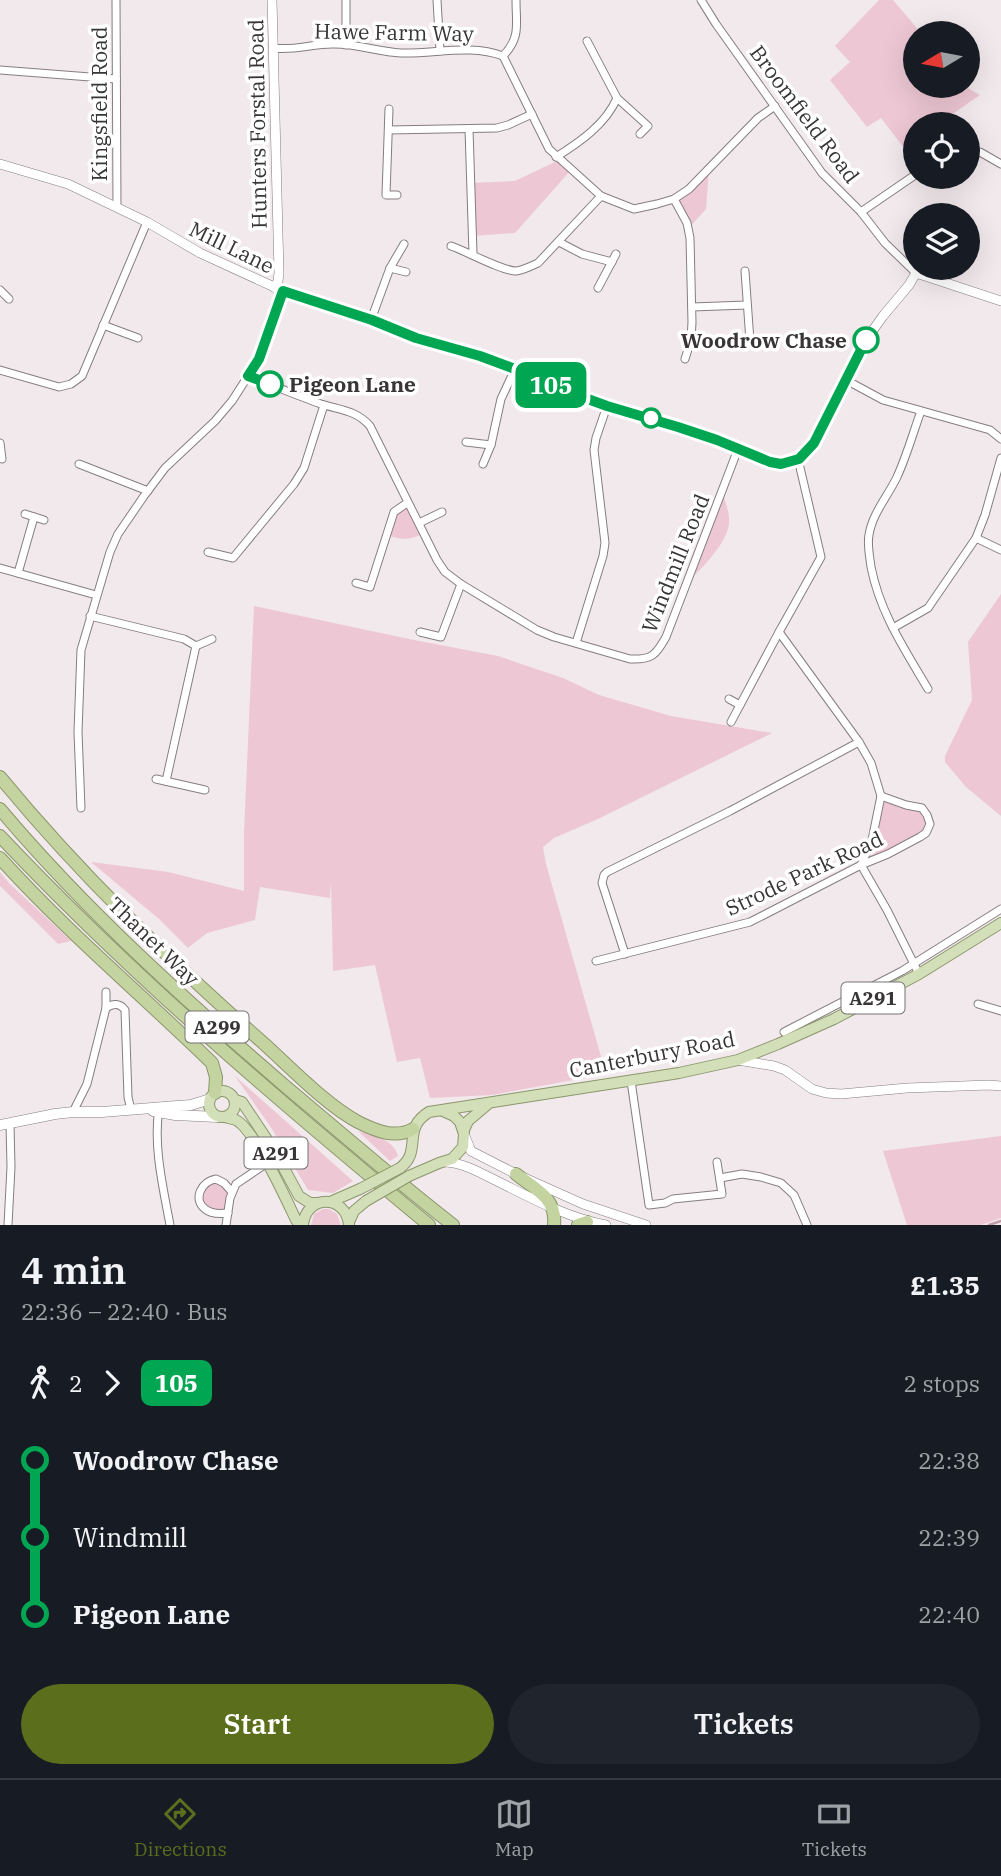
<!DOCTYPE html>
<meta charset="utf-8">
<style>
body{margin:0;font-family:"IBM Plex Serif",serif;background:#20242c;color:#f1f3f6;height:100vh;display:flex;flex-direction:column;font-size:26px;white-space:nowrap}
*{box-sizing:border-box;margin:0}
p{font-size:23px;color:#9ea1a6}
.icon{flex:none;width:38px;height:38px;fill:none;stroke:currentColor;stroke-width:2;stroke-linecap:round;stroke-linejoin:round}
.map{position:relative;height:1225px;overflow:hidden}
.panel{display:flex;flex-direction:column;background:#171b24;flex:1}
.panel>*{flex:none}
.badge{padding:0 14px;border-radius:10px;font-size:24px;line-height:46px}
.needle{width:46px;rotate:260deg}
.tools{position:absolute;left:903px;top:21px;display:grid;gap:14px}
.tools a{display:grid;place-items:center;width:77px;height:77px;border-radius:50%;background:#171b24;box-shadow:0 7px 28px #0002;font-size:35px}
.map>.badge{position:absolute;translate:-50% -50%;box-shadow:0 0 0 4px #fff}
.legs{display:flex;align-items:center;gap:10px;height:77px;padding:0 21px;font-size:23px}
.legs p{margin-inline-start:auto}
.headline{display:flex;align-items:center;justify-content:space-between;height:119px;padding:0 21px}
h1{font-size:38px;font-weight:600;line-height:52px}
.button{display:flex;gap:14px;margin-top:auto;padding:14px 21px}
.button a{flex:1;height:80px;border-radius:42px;background:#5b6e1c;color:#fff;font-size:28px;font-weight:600;line-height:80px;text-align:center}
.button a+a{background:#20242c;color:#f1f3f6}
ul{padding:0 21px;list-style:none}
li{display:flex;align-items:center;gap:24px;height:77px;font-size:26px}
li i{display:grid;place-items:center;width:10px;height:100%;margin:0 9px;background:currentColor}
li i::after{content:'';width:18px;height:18px;margin:-9px;border:5px solid;border-radius:50%;background:#171b24}
li p{margin-inline-start:auto}
li:first-child i{background:linear-gradient(#0000 50%,currentColor 0)}
li:last-child i{background:linear-gradient(currentColor 50%,#0000 0)}
.dock{display:flex;justify-content:space-around;align-items:center;height:98px;border-top:2px solid #363941;background:#171b24;font-size:19px;color:#9ea1a6}
.dock a{display:grid;justify-items:center;gap:4px}
.dock .active{color:#5b6e1c}
.map>svg:first-child{display:block}
.green{fill:#edc7d4}
.lines{fill:none;stroke-linecap:round;stroke-linejoin:round}
.stream{stroke:#c39aa8;stroke-width:2.5}
.minor-casing{stroke:#857e80;stroke-width:9}
.tertiary-casing{stroke:#857e80;stroke-width:10}
.secondary-casing{stroke:#857e80;stroke-width:11}
.primary-casing{stroke:#8a966b;stroke-width:12}
.trunk-casing{stroke:#8a966b;stroke-width:14}
.minor{stroke:#fff;stroke-width:7}
.tertiary{stroke:#fff;stroke-width:9}
.secondary{stroke:#fff;stroke-width:10}
.primary{stroke:#d3dfb8;stroke-width:10}
.trunk{stroke:#c4d4a0;stroke-width:12}
.primary-bridge-casing{stroke:#8a966b;stroke-width:12;stroke-linecap:butt}
.primary-bridge{stroke:#d3dfb8;stroke-width:10}
.line-1-casing{stroke:#fff;stroke-width:16}
.line-1{stroke:#00a651;stroke-width:10}
.stop-1-dot{fill:#fff;stroke:#00a651;stroke-width:3.5}
.labels{text-anchor:middle;dominant-baseline:central;stroke-width:7;stroke-linejoin:round;paint-order:stroke}
.shield{fill:#fff;stroke:#747272;stroke-width:2}
.shield-label{font-size:19px;font-weight:bold;fill:#383536}
.street-label{font-size:21px;fill:#383536;stroke:#fff}
.stop-label{font-size:21px;font-weight:bold;fill:#383536;stroke:#fff;text-anchor:end}
</style>
<div class="map">
<svg width="1001" height="1225" viewBox="0 0 1001 1225">
<rect width="100%" height="100%" fill="#f2e9ec"/>
<g class="green">
<path d="M879,0H893L921,33H915V86H964L980,95L938,124H915V141L904,148L881,118L867,127L830,80L850,62L835,46Z"/>
<path d="M559,160L571,170L515,233L472,236L471,183L515,181Z"/>
<path d="M709,169L706,209L688,229L674,199Z"/>
<path d="M722,491C725,501 730,513 729,524C726,545 700,570 686,584Z"/>
<path d="M407,503L423,533C410,541 401,540 386,535L394,512Z"/>
<path d="M1001,594V816L966,787L945,762V756L972,700L968,642Z"/>
<path d="M254,606L409,639L498,656L563,678L599,695L671,716L772,733L598,819L554,838L543,847L546,864L606,1074L492,1095L430,1098L420,1058L397,1062L375,965L333,971L331,881L330,898L260,887L255,920L207,933L188,948L159,919L91,862L168,872L244,891V833Z"/>
<path d="M881,796L922,808L927,815L926,833L861,865L872,840Z"/>
<path d="M0,872L9,883L71,941L58,944L0,886Z"/>
<path d="M235,1076L353,1181L333,1193L308,1190L272,1129Z"/>
<path d="M358,1131C373,1136 393,1138 398,1156L390,1161Z"/>
<path d="M1001,1136V1218L981,1225H907L883,1151Z"/>
<path d="M209,1180L230,1188L228,1208L220,1214L201,1206L200,1189Z"/>
<path d="M323,1209H329L337,1214L341,1225H311L314,1214Z"/>
</g>
<g class="lines">
<path class="stream" d="M989,1225L1001,1221"/>
<defs>
<g id="minor">
<path d="M116,0L117,207"/>
<path d="M437,0L440,51"/>
<path d="M701,0L716,24L822,173L861,212L885,243L916,273"/>
<path d="M346,45V0"/>
<path d="M273,48C293,51 312,44 332,44C355,43 378,52 401,53C436,54 470,44 503,56L549,149L601,196L634,209L657,204L674,199L689,189L758,118L775,106"/>
<path d="M503,56C521,37 516,25 516,0"/>
<path d="M0,70L116,79"/>
<path d="M617,98L648,126L640,134"/>
<path d="M389,109L386,195H397"/>
<path d="M469,129L473,254"/>
<path d="M389,130L497,128L508,125L532,114"/>
<path d="M968,152H980L1001,164"/>
<path d="M556,157C580,142 606,124 617,98L587,41"/>
<path d="M674,199L687,223L690,238L692,322L691,340L685,359"/>
<path d="M861,212L915,175"/>
<path d="M559,242L582,254L612,262"/>
<path d="M451,246C466,251 502,271 516,271C524,270 531,266 538,263L601,196"/>
<path d="M390,268L406,272"/>
<path d="M745,271L750,341"/>
<path d="M598,288L616,254"/>
<path d="M0,290L9,299"/>
<path d="M692,307L747,305"/>
<path d="M371,320L390,268L404,244"/>
<path d="M103,325L138,338"/>
<path d="M0,370L59,387L71,384L82,376L147,222"/>
<path d="M248,376C272,385 296,395 321,404C340,410 356,410 370,426L437,560L445,572L461,584L537,630L554,637L630,659C652,660 656,655 666,637L738,449"/>
<path d="M846,380L883,400L990,430L1001,439"/>
<path d="M921,411C913,433 907,455 897,477C888,496 872,514 869,535C867,545 870,558 871,567C880,613 905,650 928,689"/>
<path d="M466,442L491,445"/>
<path d="M0,443L2,459"/>
<path d="M798,459L821,557L779,632L859,742L871,763L881,796L872,840L861,865L887,910L919,974"/>
<path d="M79,464L148,491"/>
<path d="M483,464L491,445L501,399L515,369"/>
<path d="M25,514L44,520"/>
<path d="M419,523L442,512"/>
<path d="M976,538L1001,550"/>
<path d="M208,552L233,558L294,484L304,468L324,405"/>
<path d="M0,568L96,595"/>
<path d="M18,573L34,517"/>
<path d="M356,583L370,587L394,512L407,503"/>
<path d="M90,616L184,639L196,646L166,781"/>
<path d="M893,628L928,608L976,538L985,515L1001,458"/>
<path d="M420,632L441,637L461,584"/>
<path d="M576,643L603,556L605,543L594,450L596,438L607,406"/>
<path d="M196,646L212,639"/>
<path d="M729,699L740,705"/>
<path d="M731,722L779,632"/>
<path d="M156,779L205,790"/>
<path d="M81,808L78,732L81,650L110,552L118,534L144,496L165,468L215,421L232,401L259,359L283,291"/>
<path d="M625,954L602,883L604,875L607,872L730,811L859,742"/>
<path d="M596,961L750,922L861,865L888,854L920,837L926,833L930,824L927,815L922,808L906,805L881,796"/>
<path d="M978,1004L1001,1011"/>
<path d="M106,1008C113,1003 120,1003 125,1010L128,1097L131,1110"/>
<path d="M784,1032L902,971L1001,909"/>
<path d="M631,1081L649,1205L665,1203L673,1199L722,1194L717,1162"/>
<path d="M159,1108C153,1146 163,1187 170,1225"/>
<path d="M73,1112L87,1084L106,1008V992"/>
<path d="M720,1178L742,1174L761,1177L781,1183L794,1195L807,1225"/>
<path d="M228,1213C220,1214 211,1214 205,1209C192,1199 202,1181 216,1179L224,1183L232,1192"/>
<path d="M8,1225L11,1167L10,1124"/>
<path d="M226,1225L230,1198L236,1184L267,1163"/>
</g>
<g id="tertiary">
<path d="M272,0L279,273L278,281L275,288"/>
<path d="M0,164L68,184L147,222L200,253L283,291L371,320L416,338L480,356L515,369L552,386L607,406L678,427L717,440L770,462L781,464L798,459L814,443L866,340L883,316L909,285L916,273L1001,301"/>
<path d="M738,1060L774,1066L785,1070L812,1089L826,1093L841,1094L907,1088L989,1085L1001,1086"/>
<path d="M465,1136L471,1151L516,1174L583,1204L646,1225"/>
<path d="M446,1162C465,1163 484,1175 501,1183C535,1200 568,1218 606,1225"/>
</g>
<g id="secondary">
<path d="M153,1111L175,1115L217,1117"/>
<path d="M0,1125L55,1114L73,1112H102L177,1106L191,1105L210,1099"/>
</g>
<g id="primary">
<circle cx="222" cy="1104" r="13"/>
<path d="M235,1100L242,1102L274,1150L299,1196L310,1203H317"/>
<path d="M225,1117C227,1118 234,1119 236,1120C255,1130 286,1199 296,1220L300,1225"/>
<path d="M464,1130L468,1121L487,1105"/>
<path d="M400,1168C423,1151 401,1129 429,1112L679,1073L738,1060L778,1044L834,1019L919,974L1001,923"/>
<path d="M409,1176L439,1163L452,1159L463,1147L464,1134L460,1122L454,1116L443,1111"/>
<path d="M330,1202L360,1189"/>
<path d="M349,1222L354,1211L366,1201"/>
<path d="M303,1225C306,1194 346,1194 349,1225"/>
</g>
<g id="trunk">
<path d="M0,777C79,873 167,958 261,1041C289,1066 326,1105 358,1122C376,1131 395,1139 413,1129"/>
<path d="M0,809C85,910 185,1000 285,1086C341,1133 396,1181 453,1225"/>
<path d="M0,836C133,977 280,1102 429,1225"/>
<path d="M0,858C66,931 141,994 212,1063L216,1077L215,1093"/>
<path d="M516,1174C535,1189 557,1198 554,1225"/>
<path d="M578,1225L587,1222"/>
</g>
</defs>
<use href="#minor" class="minor-casing"/>
<use href="#tertiary" class="tertiary-casing"/>
<use href="#secondary" class="secondary-casing"/>
<use href="#primary" class="primary-casing"/>
<use href="#trunk" class="trunk-casing"/>
<use href="#minor" class="minor"/>
<use href="#tertiary" class="tertiary"/>
<use href="#secondary" class="secondary"/>
<use href="#primary" class="primary"/>
<use href="#trunk" class="trunk"/>
<defs>
<g id="primary-bridge">
<path d="M360,1189L400,1168"/>
<path d="M366,1201L409,1176"/>
</g>
</defs>
<use href="#primary-bridge" class="primary-bridge-casing"/>
<use href="#primary-bridge" class="primary-bridge"/>
</g>
<g class="lines">
<defs>
<path id="line-1" d="M270,384L248,376L259,359L283,291L372,320L416,338L480,356L515,369L552,386L607,406L678,427L717,440L770,462L781,464L799,459L814,443L866,340"/>
</defs>
<use href="#line-1" class="line-1-casing"/>
<use href="#line-1" class="line-1"/>
</g>
<g class="stop-1-dot">
<circle cx="866" cy="340" r="12"/>
<circle cx="270" cy="384" r="12"/>
<circle cx="651" cy="418" r="9"/>
</g>
<g class="labels">
<g class="shield">
<rect x="841.5" y="982.5" width="63" height="31" rx="5"/>
<rect x="185.5" y="1011.5" width="63" height="31" rx="5"/>
<rect x="244.5" y="1137.5" width="63" height="31" rx="5"/>
</g>
<g class="shield-label">
<text x="873" y="998">A291</text>
<text x="217" y="1027">A299</text>
<text x="276" y="1153">A291</text>
</g>
<g class="street-label">
<text transform="translate(394 32) rotate(1)">Hawe Farm Way</text>
<text transform="translate(99 104) rotate(-90)">Kingsfield Road</text>
<text transform="translate(805 114) rotate(53)">Broomfield Road</text>
<text transform="translate(257 124) rotate(-91)">Hunters Forstal Road</text>
<text transform="translate(232 247) rotate(26)">Mill Lane</text>
<text transform="translate(675 563) rotate(-68)">Windmill Road</text>
<text transform="translate(804 873) rotate(-25)">Strode Park Road</text>
<text transform="translate(154 941) rotate(44)">Thanet Way</text>
<text transform="translate(652 1054) rotate(-11)">Canterbury Road</text>
</g>
<g class="stop-label">
<text x="847" y="340">Woodrow Chase</text>
<text x="289" y="384" text-anchor="start">Pigeon Lane</text>
</g>
</g>
</svg>
<div class="tools">
<a><svg class="needle" viewBox="-14 -14 28 28"><path d="M0-13l5 13h-10z" fill="#e53935"/><path d="M0 13l5-13h-10z" fill="#9ea1a6"/></svg></a>
<a><svg class="icon" aria-label="locate" viewBox="0 0 24 24"><circle cx="12" cy="12" r="6"/><path d="M12 2v4M12 18v4M2 12h4M18 12h4"/></svg></a>
<a><svg class="icon" aria-label="layers" viewBox="0 0 24 24"><path d="M12 4l9 5-9 5-9-5zM3 14l9 5 9-5"/></svg></a>
</div>
<b class="badge" style="left:551px;top:385px;background:#00a651;color:#fff">105</b>
</div>
<section class="panel">
<div class="headline"><div><h1>4 min</h1><p>22:36 – 22:40 · Bus</p></div><b>£1.35</b></div>
<div class="legs"><svg class="icon" aria-label="walk" viewBox="0 0 24 24"><circle cx="13" cy="4" r="2"/><path d="M13 8l-2 6 4 7M11 14l-3 7M7 12l3-4h3l4 4"/></svg>2<svg class="icon" aria-label="forward" viewBox="0 0 24 24"><path d="M9 5l7 7-7 7"/></svg><b class="badge" style="background:#00a651;color:#fff">105</b><p>2 stops</p></div>
<ul>
<li><i style="color:#00a651"></i><b>Woodrow Chase</b><p>22:38</p></li>
<li><i style="color:#00a651"></i><span>Windmill</span><p>22:39</p></li>
<li><i style="color:#00a651"></i><b>Pigeon Lane</b><p>22:40</p></li>
</ul>
<div class="button"><a>Start</a><a>Tickets</a></div>
</section>
<nav class="dock">
<a class="active"><svg class="icon" aria-label="directions" viewBox="0 0 24 24"><path d="M12 3l9 9-9 9-9-9zM9 14v-3h6M13 9l2 2-2 2"/></svg>Directions</a>
<a><svg class="icon" aria-label="map" viewBox="0 0 24 24"><path d="M3 6l6-2 6 2 6-2v14l-6 2-6-2-6 2zM9 4v14M15 6v14"/></svg>Map</a>
<a><svg class="icon" aria-label="tickets" viewBox="0 0 24 24"><path d="M3 7h18v10H3zM15 7v10"/></svg>Tickets</a>
</nav>
